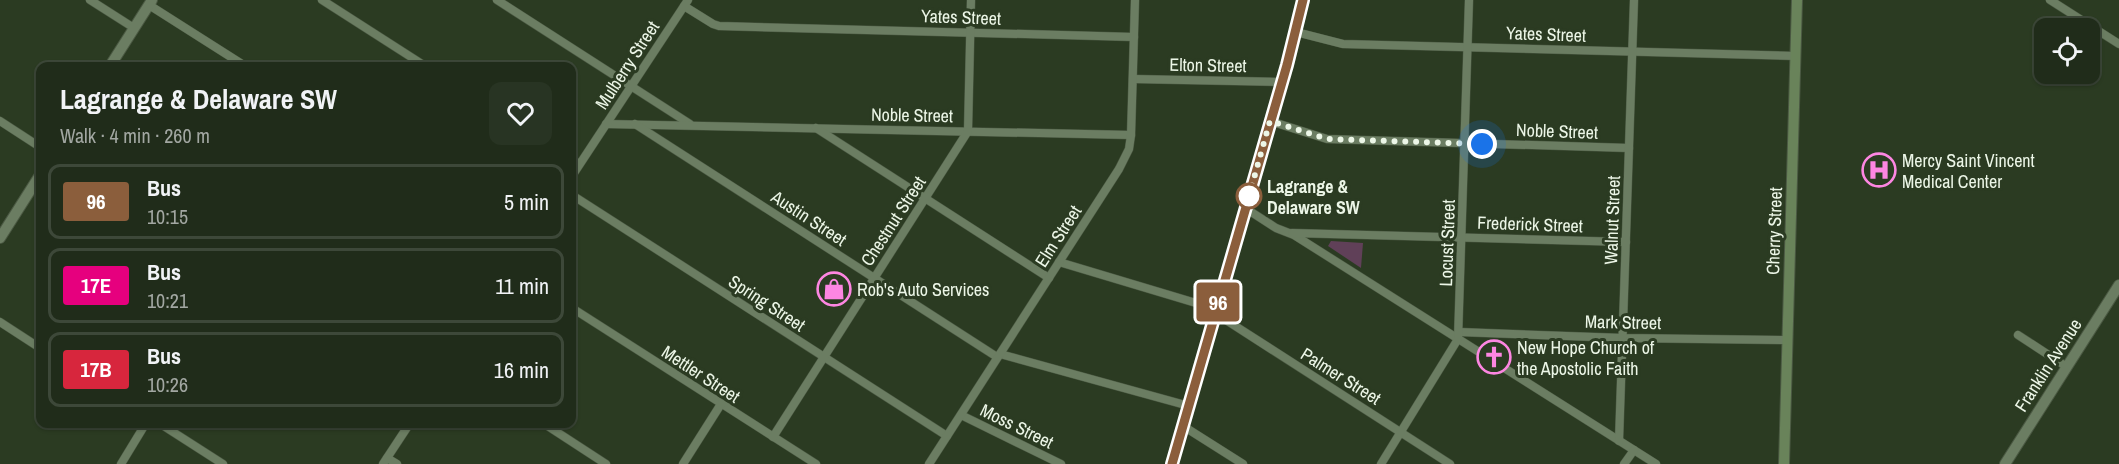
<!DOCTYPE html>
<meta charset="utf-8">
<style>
body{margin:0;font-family:"Archivo Narrow",sans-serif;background:#283423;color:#f1f3f6;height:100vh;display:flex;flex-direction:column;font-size:22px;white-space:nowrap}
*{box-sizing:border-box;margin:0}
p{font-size:20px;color:#a2a7a2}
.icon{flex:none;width:33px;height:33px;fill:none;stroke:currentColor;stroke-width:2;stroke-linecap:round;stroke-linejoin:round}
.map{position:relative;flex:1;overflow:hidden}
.panel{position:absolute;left:36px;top:62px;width:540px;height:366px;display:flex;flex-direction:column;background:#202c1a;border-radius:12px;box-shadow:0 2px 4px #0004,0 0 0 2px #3d4839}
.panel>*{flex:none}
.badge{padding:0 12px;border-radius:4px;font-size:21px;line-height:39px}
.controls{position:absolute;left:2034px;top:18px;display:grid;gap:12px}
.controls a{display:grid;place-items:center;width:66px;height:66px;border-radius:12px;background:#202c1a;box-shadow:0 2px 4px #0004,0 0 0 2px #3d4839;font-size:30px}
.you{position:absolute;width:30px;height:30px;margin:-15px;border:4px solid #fff;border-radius:50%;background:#1a73e8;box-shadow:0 0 0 9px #1a73e833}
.map>.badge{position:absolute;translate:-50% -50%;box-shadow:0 0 0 3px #fff}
.round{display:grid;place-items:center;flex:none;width:63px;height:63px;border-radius:12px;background:#283423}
.headline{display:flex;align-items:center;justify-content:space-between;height:102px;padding:0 24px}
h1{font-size:28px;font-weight:800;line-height:45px}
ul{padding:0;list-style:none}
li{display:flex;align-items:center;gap:18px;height:75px;margin:0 12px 9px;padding:0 12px;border:3px solid #3d4839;border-radius:12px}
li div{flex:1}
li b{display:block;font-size:22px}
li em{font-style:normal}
li .badge{min-width:66px;font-weight:700;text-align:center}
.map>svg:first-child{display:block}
.green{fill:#604058}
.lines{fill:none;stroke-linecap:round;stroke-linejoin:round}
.minor-casing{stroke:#4b5943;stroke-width:9}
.tertiary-casing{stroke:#4b5943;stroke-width:12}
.secondary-casing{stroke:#4b5943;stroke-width:12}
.minor{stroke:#6b7d62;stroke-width:8}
.tertiary{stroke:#6b7d62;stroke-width:10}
.secondary{stroke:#69835a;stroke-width:10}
.line-casing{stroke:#fff;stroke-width:14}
.line{stroke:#8b5e3c;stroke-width:9}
.walk{stroke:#ecf6e7;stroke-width:6;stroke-dasharray:0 10.8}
.stop-dot{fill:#fff;stroke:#8b5e3c;stroke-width:3}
.labels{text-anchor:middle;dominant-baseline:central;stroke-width:6;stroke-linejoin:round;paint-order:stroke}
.street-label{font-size:18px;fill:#ecf6e7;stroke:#2b3b22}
.poi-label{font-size:18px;fill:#ecf6e7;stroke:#2b3b22;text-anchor:start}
.stop-label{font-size:18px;font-weight:bold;fill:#ecf6e7;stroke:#2b3b22;text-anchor:start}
</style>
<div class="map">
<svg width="2119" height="464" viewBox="0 0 2119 464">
<rect width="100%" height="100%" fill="#2b3b22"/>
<path class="green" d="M1331,241L1363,243L1361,268L1328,246Z"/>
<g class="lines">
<defs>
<g id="minor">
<path d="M90,0L134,28"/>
<path d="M322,0L425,66"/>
<path d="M497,0L690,124"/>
<path d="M2050,0L2119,44"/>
<path d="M149,5L245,66"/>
<path d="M684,6L713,24L719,26L1134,37"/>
<path d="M1296,32L1343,44L1796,56"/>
<path d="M1133,79L1282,82"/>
<path d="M0,121L40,147"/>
<path d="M1270,121L1327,139L1629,148"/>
<path d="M606,124L1131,135"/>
<path d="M635,124L997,357"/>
<path d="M816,128L1049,278"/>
<path d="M572,159L579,164"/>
<path d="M572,176L688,0"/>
<path d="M572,195L947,436"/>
<path d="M1245,208L1276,228L1294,235L1656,464"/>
<path d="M1292,233L1626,242"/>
<path d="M1059,262L1216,309"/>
<path d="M572,308L816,464"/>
<path d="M1215,313L1450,464"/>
<path d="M0,322L40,348"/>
<path d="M1459,332L1623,338L1787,340"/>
<path d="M2018,335L2067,367"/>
<path d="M1000,354L1189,406"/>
<path d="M961,415L1061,464"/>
<path d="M159,423L223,464"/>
<path d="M543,423L606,464"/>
<path d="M1183,426L1243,464"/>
<path d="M773,437L968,131L971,0"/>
<path d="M1619,441L1634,0"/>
<path d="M387,458L397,464"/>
<path d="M121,464L146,423"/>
<path d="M383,464L410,423"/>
<path d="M683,464L721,404"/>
<path d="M929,464L1119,169L1129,149L1131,135L1135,0"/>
<path d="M1381,464L1458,339L1469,0"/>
<path d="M1624,464L1634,450"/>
</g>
<g id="tertiary">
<path d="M110,66L152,0"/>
<path d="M0,238L40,175"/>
<path d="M2005,464L2119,285"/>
</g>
<g id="secondary">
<path d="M1172,464L1282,82L1300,16L1303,0"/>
<path d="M1784,464L1797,0"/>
</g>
</defs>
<use href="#minor" class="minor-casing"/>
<use href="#tertiary" class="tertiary-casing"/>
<use href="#secondary" class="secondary-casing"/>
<use href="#minor" class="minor"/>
<use href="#tertiary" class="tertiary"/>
<use href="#secondary" class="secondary"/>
</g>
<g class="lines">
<defs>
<path id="line" d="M1172,464L1287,65L1303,0"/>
</defs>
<use href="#line" class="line-casing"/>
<use href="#line" class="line"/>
<path class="walk" d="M1249,196L1270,121L1327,139L1482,144"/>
</g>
<defs>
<symbol id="hospital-ring" viewBox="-11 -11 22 22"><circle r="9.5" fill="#2b3b22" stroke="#fd86e2" stroke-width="1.5"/><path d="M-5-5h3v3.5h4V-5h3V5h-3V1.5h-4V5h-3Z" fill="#fd86e2"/></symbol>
<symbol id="shop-ring" viewBox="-11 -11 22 22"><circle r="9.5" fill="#2b3b22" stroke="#fd86e2" stroke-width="1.5"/><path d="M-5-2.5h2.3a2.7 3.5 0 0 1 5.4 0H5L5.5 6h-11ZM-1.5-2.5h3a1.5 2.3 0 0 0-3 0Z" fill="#fd86e2"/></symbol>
<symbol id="church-ring" viewBox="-11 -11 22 22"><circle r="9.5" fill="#2b3b22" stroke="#fd86e2" stroke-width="1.5"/><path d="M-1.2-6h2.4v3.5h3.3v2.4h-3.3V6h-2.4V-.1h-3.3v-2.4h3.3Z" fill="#fd86e2"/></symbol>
</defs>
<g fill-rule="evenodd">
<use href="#hospital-ring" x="1860" y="151" width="38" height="38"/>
<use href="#shop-ring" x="815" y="270" width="38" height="38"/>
<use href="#church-ring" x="1475" y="338" width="38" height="38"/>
</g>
<circle class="stop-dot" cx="1249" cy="196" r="12"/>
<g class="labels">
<g class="street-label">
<text transform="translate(961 17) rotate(2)">Yates Street</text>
<text transform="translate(1546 34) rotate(2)">Yates Street</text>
<text transform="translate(627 65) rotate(-57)">Mulberry Street</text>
<text transform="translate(1208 65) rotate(1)">Elton Street</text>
<text transform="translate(912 115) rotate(1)">Noble Street</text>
<text transform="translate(1557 131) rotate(2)">Noble Street</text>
<text transform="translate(809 218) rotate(33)">Austin Street</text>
<text transform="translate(1612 220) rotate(-88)">Walnut Street</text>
<text transform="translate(893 221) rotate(-57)">Chestnut Street</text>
<text transform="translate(1530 224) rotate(2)">Frederick Street</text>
<text transform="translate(1774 231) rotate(-88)">Cherry Street</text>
<text transform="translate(1058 236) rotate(-57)">Elm Street</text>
<text transform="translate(1447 243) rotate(-88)">Locust Street</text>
<text transform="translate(767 303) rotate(33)">Spring Street</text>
<text transform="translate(1623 322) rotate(1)">Mark Street</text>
<text transform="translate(2048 365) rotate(-57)">Franklin Avenue</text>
<text transform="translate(701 374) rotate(33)">Mettler Street</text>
<text transform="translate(1341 376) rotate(32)">Palmer Street</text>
<text transform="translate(1017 426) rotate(26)">Moss Street</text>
</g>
<g class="poi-label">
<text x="1902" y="160">Mercy Saint Vincent<tspan x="1902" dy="21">Medical Center</tspan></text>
<text x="857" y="289">Rob's Auto Services</text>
<text x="1517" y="347">New Hope Church of<tspan x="1517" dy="21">the Apostolic Faith</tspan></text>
</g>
<g class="stop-label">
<text x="1267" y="186">Lagrange &amp;<tspan x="1267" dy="21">Delaware SW</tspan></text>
</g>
</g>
</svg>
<div class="controls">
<a><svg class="icon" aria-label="locate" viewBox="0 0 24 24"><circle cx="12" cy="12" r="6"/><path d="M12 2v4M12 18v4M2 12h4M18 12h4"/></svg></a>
</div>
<div class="you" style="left:1482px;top:144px"></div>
<b class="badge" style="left:1218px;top:302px;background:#8b5e3c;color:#fff">96</b>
<section class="panel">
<div class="headline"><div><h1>Lagrange &amp; Delaware SW</h1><p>Walk · 4 min · 260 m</p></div><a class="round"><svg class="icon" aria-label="heart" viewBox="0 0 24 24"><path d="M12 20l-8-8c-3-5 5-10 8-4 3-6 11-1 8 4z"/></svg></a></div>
<ul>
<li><span class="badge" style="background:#8b5e3c;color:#fff">96</span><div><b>Bus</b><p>10:15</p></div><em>5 min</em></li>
<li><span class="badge" style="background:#e6007e;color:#fff">17E</span><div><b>Bus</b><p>10:21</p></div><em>11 min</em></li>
<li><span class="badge" style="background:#d7263d;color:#fff">17B</span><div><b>Bus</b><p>10:26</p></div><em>16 min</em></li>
</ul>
</section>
</div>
